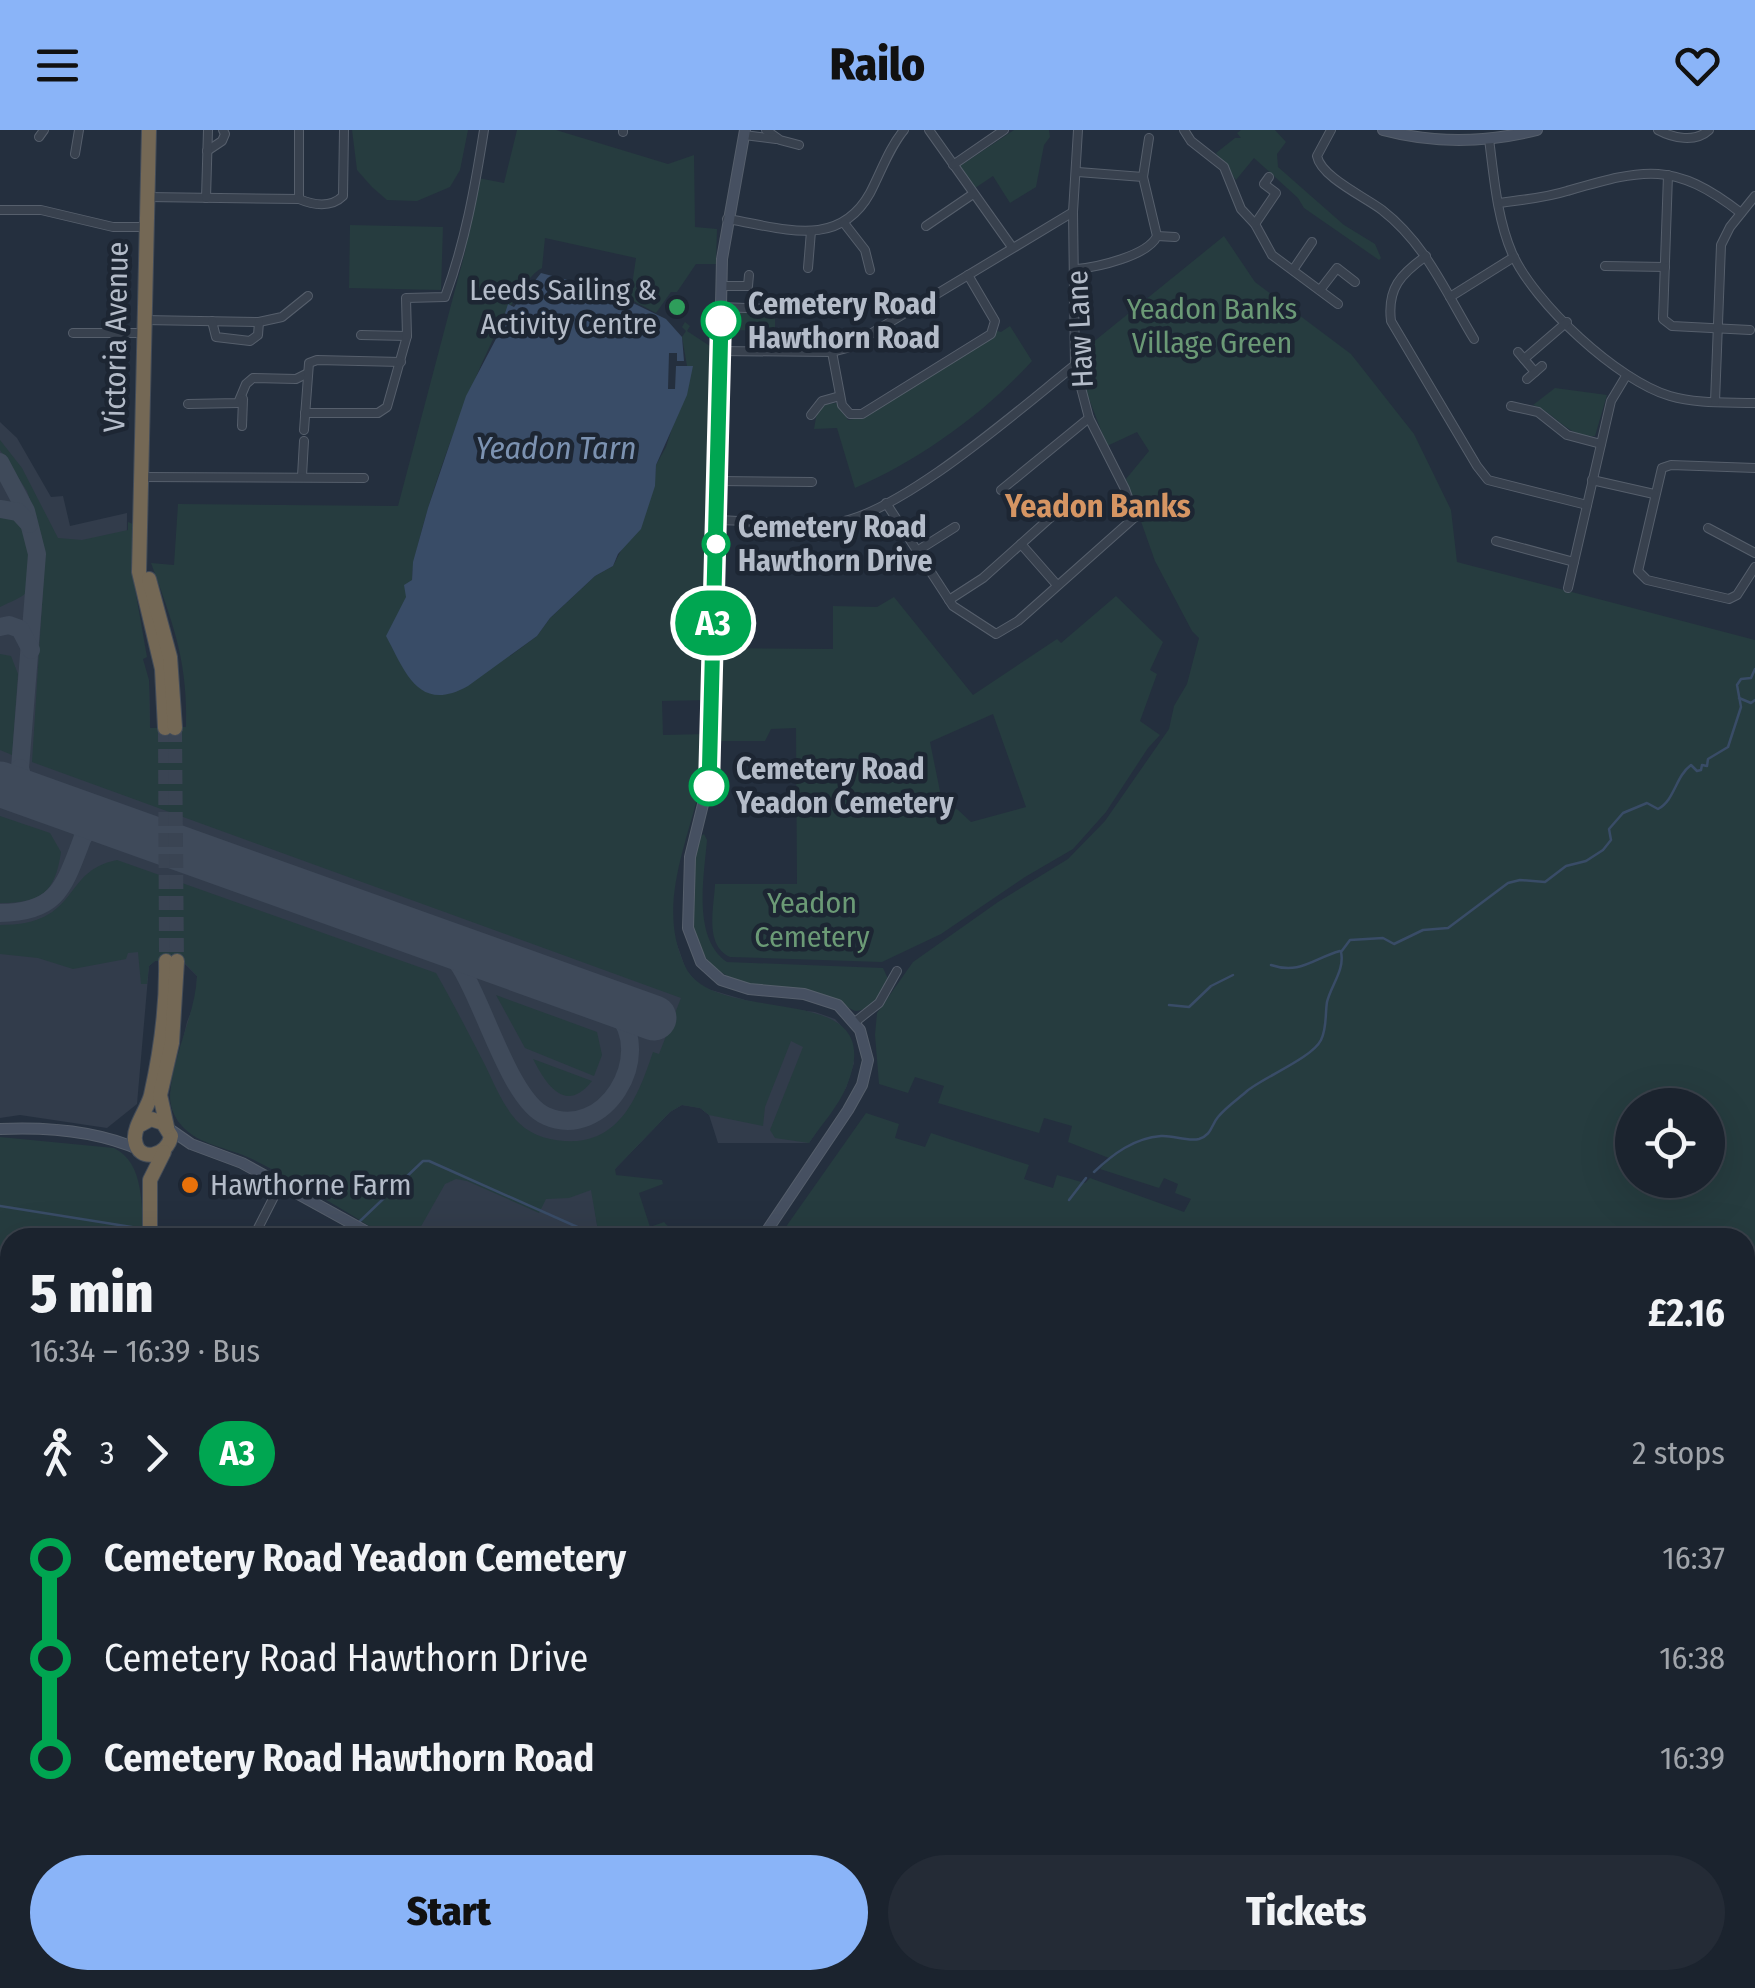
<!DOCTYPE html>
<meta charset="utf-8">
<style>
body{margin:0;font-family:"Fira Sans Condensed",sans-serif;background:#242b36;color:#f1f3f6;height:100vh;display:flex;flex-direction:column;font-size:38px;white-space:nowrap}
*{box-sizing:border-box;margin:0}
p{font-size:32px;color:#a0a4aa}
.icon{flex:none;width:55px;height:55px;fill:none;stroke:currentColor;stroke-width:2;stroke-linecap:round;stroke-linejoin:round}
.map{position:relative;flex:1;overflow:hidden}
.side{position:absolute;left:0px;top:1098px;width:1755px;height:762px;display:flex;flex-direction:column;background:#1b232e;border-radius:30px 30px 0 0;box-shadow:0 10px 40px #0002,0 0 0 2px #39404a}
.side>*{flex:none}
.badge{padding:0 20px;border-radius:32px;font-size:35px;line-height:65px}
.fabs{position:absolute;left:1615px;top:958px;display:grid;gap:20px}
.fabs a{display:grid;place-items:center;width:110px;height:110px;border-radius:50%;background:#1b232e;box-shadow:0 10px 40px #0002,0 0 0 2px #39404a;font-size:50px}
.map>.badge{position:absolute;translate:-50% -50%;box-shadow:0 0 0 5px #fff}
.legs{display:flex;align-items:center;gap:15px;height:110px;padding:0 30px;font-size:32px}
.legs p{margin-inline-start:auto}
.head{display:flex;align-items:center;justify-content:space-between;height:170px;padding:0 30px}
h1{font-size:55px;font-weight:800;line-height:75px}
.action{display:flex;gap:20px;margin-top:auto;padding:20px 30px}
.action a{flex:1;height:115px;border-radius:60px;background:#8ab4f8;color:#111;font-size:40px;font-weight:800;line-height:115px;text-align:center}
.action a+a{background:#242b36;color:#f1f3f6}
ul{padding:0 30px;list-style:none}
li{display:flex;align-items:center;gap:35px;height:100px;font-size:38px}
li i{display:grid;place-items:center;width:15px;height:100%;margin:0 12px;background:currentColor}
li i::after{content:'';width:25px;height:25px;margin:-12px;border:8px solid;border-radius:50%;background:#1b232e}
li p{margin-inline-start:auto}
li:first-child i{background:linear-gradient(#0000 50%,currentColor 0)}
li:last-child i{background:linear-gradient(currentColor 50%,#0000 0)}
header{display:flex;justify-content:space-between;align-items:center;height:130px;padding:0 30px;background:#8ab4f8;color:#111;font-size:45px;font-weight:800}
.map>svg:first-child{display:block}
.airport{fill:#323c4b}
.green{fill:#263c3f;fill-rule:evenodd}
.water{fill:#394c67}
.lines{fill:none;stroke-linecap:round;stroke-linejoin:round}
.stream{stroke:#394c67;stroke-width:2.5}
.taxiway{stroke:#3f4a5a;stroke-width:18}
.runway{stroke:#3f4a5a;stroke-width:45}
.highway-tunnel{stroke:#3a4453;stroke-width:14;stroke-dasharray:14 7;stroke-linecap:butt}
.street-casing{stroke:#565f6c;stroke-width:10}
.secondary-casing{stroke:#565f6c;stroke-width:12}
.highway-casing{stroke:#434c59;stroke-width:16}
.street{stroke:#38414e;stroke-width:8}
.secondary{stroke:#465061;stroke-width:10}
.highway{stroke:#746855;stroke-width:14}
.line-1-casing{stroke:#fff;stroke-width:22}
.line-1{stroke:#00a651;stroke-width:15}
.leisure-dot{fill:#2e9e5b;stroke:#1d2633;stroke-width:4}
.stop-1-dot{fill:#fff;stroke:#00a651;stroke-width:5}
.food-dot{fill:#e8710a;stroke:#1d2633;stroke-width:4}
.labels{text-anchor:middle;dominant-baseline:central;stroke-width:9;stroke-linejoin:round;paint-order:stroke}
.poi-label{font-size:30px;fill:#b4bcc9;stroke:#1d2633;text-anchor:end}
.stop-label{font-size:30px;font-weight:bold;fill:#b4bcc9;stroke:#1d2633;text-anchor:start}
.park-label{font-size:30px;fill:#6b9a76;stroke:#1d2633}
.street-label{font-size:30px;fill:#b4bcc9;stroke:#1d2633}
.water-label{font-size:32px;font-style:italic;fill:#7c92b1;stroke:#1d2633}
.neighbourhood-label{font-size:32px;font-weight:bold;fill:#d59563;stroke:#1d2633}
</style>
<header><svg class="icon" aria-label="menu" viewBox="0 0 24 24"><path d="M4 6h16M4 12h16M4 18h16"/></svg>Railo<svg class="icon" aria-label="heart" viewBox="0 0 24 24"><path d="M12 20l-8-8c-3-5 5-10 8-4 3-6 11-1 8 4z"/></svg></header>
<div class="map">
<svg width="1755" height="1858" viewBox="0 0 1755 1858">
<rect width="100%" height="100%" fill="#242f3e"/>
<path class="airport" d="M0,292L17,308L51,367L63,366L70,396L127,383L126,542L149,550L150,599L186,597L187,569L562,699L636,758L672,775L673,803L686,840L701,857L766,876L815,882L835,889L846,901L854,933L846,958L809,1013H718L709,985L700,978L682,975L670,982L615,1039V1045L592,1060L599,1107H395L252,1028L196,1007L178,991L172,979L170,965L187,892L196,869L197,846L182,831H155L149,836L137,974L107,998L20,985L0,988Z"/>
<g class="green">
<path d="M352,0H468L460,40L450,57L417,71L387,70L372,57L357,40Z"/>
<path d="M517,0H556L668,34L694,25L695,97L717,99L716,134H696L677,162H671L656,183L630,169L636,128L545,108L542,138C499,159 413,400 412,450L510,526L537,506L550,488L595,446L613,436L654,357L656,335L666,317L692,236H687L682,207L686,201L682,197L685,192L690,196L687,201L713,218L716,228L708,390V570L662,571L663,605L707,604C704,625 703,645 698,665C684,722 658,779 685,836C714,900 892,845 847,955C839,976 821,995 809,1013L775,1008L770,1000L803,917L791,911L765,977L763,996L709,985L700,978L682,975L670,982L615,1039L616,1045L662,1050L663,1054L639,1063L650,1097L664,1092L678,1107H599L591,1060L569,1068L546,1069L539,1083L467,1051L456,1049L445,1054L415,1107L389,1108C345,1081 301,1054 256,1031C234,1019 203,1016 186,1000C176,991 170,979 170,966C172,925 195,887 197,846L183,831H155L149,836L147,854H141L138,822L128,823L126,829L73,839L38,828L0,824V795C82,795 60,741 117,730L436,843C453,873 468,902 484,933C494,953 503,977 519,993C534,1008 557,1012 577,1011C624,1007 640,960 653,922L659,924L681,868L32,632L44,443L42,407L27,361L0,320V310L22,338L58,408L82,410L128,400V392L133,394V447L147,527L143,529L149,550L150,598L186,597C188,532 173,493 151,433L174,435L178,374L398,376L465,122L478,48L504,53Z"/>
<path d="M1014,0H1049L1050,7L1044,15L1036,57L1010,73L993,46L975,58L960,36Z"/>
<path d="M1241,0H1275L1286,12L1277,24L1278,37L1344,95L1375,114L1381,128L1379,130L1304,78L1298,68L1254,28L1236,50L1216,23L1235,8H1241L1237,3Z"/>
<path d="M350,95L443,97L441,160L349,158Z"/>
<path d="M1224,106L1255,152L1351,224L1414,304L1451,380L1457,432L1755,510V1439L1750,1441L1745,1422V1108H778L866,983L899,994L895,1008L925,1017L931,1003L1029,1035L1024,1049L1053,1058L1057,1045L1085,1053L1090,1048L1184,1082L1191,1069L1175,1063L1178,1054L1164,1048L1159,1058L1100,1039L1109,1028L1068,1012L1072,996L1044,988L1039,1003L938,973L944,956L915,947L908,963L879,954L875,905L877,883L913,832L998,772L1068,729L1105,691L1169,599L1174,576L1187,554L1199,508L1192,501L1155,431L1126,349L1149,321L1137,302L1107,316L1086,261L1081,222ZM1632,975H1708V1050H1632Z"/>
<path d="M726,180L775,181V201L726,200Z"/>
<path d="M1010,196L1032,231C985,283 920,330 855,358L837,298L814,299L817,282L823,274L837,273L848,290L865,287L994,200L1001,202Z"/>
<path d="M1555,258L1607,265L1595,306C1568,308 1557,284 1533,275Z"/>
<path d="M0,386H12L21,392C26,406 35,446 29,459C24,468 9,472 0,477Z"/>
<path d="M1116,466L1163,512L1150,540L1157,544L1140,591L1160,605L1148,618L1106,682L1073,719L1025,747L941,804L882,832L730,827C704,815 714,778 715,754H797L796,598L771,599L765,611H716L718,518L833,519V476L877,477L894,467L973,565L1057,509L1061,513ZM993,584L1026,677L971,692L957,679L944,681L930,612Z"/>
<path d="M0,524L11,526L18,544L12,625L0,620Z"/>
<path d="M0,686L50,703L61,722C55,763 41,773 0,773Z"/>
<path d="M704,704L707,710C704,747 692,808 727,832L883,838L889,851C881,865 873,880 855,881C848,878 842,873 835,870C809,860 778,862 751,855C677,836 689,770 697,709Z"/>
<path d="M496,865L597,902L602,925L594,946L525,918Z"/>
<path d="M533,929L592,951C565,985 546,954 533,929Z"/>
<path d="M0,1007L114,1018C145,1033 141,1077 144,1107L10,1108V1153H0Z"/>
<path d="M1745,1472L1751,1498L1755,1497V1613L1745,1617Z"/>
<path d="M1755,1623V1858H1031L1055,1850H1745V1627Z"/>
<path d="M10,1847V1850H175L176,1858H0V1850Z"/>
<path d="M201,1850H899L902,1858H199Z"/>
</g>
<path class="water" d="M541,143L606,160L666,189L682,207L684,231H677V223H669L668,259H675L676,236H693L687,265L656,335L655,356L641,399L618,424L613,436L595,446L550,488L537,506L468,556C418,584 405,541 386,506L406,467L404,455L412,450L413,432L428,378L466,266L498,205L508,174L514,177Z"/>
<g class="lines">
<g class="stream">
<path d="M1739,568L1751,573L1755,570"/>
<path d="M1271,835C1300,845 1314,828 1340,821"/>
<path d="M1169,875L1189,877L1211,856L1233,845"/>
<path d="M1094,1042C1113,1024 1134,1008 1161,1006C1173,1005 1187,1012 1199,1009C1212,1005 1211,995 1218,987C1226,977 1238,969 1247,961C1264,947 1312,928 1321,910C1327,898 1325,885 1327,872C1331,855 1345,840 1341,822L1350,810L1383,808L1394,814L1423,800L1448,798L1508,753L1520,750L1545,752L1566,736L1586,731L1603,720L1611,710L1609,699L1623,683L1647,673L1658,679C1675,670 1675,647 1691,635L1697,641L1701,640L1702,635L1707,636L1708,629L1728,617L1741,577L1737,555L1741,549L1751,548L1755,539"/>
<path d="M1069,1070L1086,1048"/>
<path d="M0,1076L144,1099"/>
<path d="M359,1092L423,1031H429L602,1108"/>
<path d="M156,1103L169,1108"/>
<path d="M343,1108L354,1097"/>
</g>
<g class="taxiway">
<path d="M0,332L26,381L37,424L20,638"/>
<path d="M0,379L18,382L29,394"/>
<path d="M0,497L9,495L20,499L31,520"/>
<path d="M0,651L11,648L20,638L25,658L43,670"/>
<path d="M70,679L82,691L83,707L96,694L114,695"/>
<path d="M0,783C59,782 64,756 83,707"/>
<path d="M417,803C433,811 449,820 459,835C483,870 510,971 546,986C604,1012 656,926 616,882C609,874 599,870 590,865"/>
</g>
<path class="runway" d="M0,654L654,888"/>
<g class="highway-tunnel">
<path d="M165,598L166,831"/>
<path d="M175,598L177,831"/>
</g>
<defs>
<g id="street">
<path d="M766,0L780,10L799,15"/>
<path d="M929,0L1012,117"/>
<path d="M1184,0L1191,11L1224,37L1241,79L1255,94L1272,125L1338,174"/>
<path d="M1331,0L1317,26C1321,47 1365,67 1382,80C1426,114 1446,163 1474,209"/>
<path d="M1658,0C1673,8 1695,13 1709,0"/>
<path d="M623,2V0"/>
<path d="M744,5L776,9"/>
<path d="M39,7L44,0"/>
<path d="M1489,9C1494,47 1497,88 1512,123C1534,173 1618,251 1670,266C1697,274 1727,272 1755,273"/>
<path d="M207,21L222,11L225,4L223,0"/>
<path d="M75,24L79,0"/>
<path d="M953,35L1004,0"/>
<path d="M1668,45L1663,189L1672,196L1750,200"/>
<path d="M1143,47L1149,8"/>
<path d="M147,67L299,69V0"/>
<path d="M206,68L208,0"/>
<path d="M299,69C313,75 331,78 343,66L344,0"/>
<path d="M1498,73C1521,70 1545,68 1567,61C1644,39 1673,30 1741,83"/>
<path d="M0,80H41L113,97H146"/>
<path d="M727,89C780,97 838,121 870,63C881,42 889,18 904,0"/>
<path d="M844,93L865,120L870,140"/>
<path d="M1255,94L1276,63L1264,54L1269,47"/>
<path d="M926,96L973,64"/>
<path d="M1157,106L1175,107"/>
<path d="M1426,126C1401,144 1387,158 1391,191L1477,336L1488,350L1587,375"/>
<path d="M1605,136L1665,137"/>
<path d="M808,138L811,101"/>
<path d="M1077,139C1097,137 1148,126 1157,106L1143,47L1078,42"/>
<path d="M1293,140L1312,112"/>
<path d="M721,156H748L749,145"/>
<path d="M1320,160L1337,138L1355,152"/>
<path d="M1450,167L1514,127"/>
<path d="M721,177L772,179"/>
<path d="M144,190L259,192L282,187L308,166"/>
<path d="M212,191L216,207L250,211L258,205L259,192"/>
<path d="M73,203H143"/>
<path d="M361,205L407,206"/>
<path d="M721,221L832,222L847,218L1073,82"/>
<path d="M832,222L842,275L850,284H862L991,204L995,191L968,145"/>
<path d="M1518,222L1535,242"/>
<path d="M1524,229L1567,192"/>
<path d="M1527,249L1542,236"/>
<path d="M1715,272L1721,115L1730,97L1755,66"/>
<path d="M188,274L238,273L246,254L253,248L296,249L306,244"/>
<path d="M1511,276L1538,282L1567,305L1601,314"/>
<path d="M305,283H378L387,277L407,206L406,168L445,167C465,113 475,57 484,0"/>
<path d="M811,285L822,271L840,266"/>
<path d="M242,296L243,269"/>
<path d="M304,300L309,233L317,230L401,232"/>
<path d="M1755,338L1671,335L1662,338L1638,441L1647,450L1729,469L1737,465L1755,437"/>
<path d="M302,346L304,311"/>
<path d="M141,347L364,348"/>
<path d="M1592,350L1654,364"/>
<path d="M718,351L812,352"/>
<path d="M1001,360L1089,288"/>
<path d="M886,373L953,476L996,504L1018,491L1135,387L1125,359L1089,288L1075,235L1073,82L1078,0"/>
<path d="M718,390C755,391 795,396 833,393C898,387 1022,277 1075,235"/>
<path d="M1708,398L1755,423"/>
<path d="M1496,411L1574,432"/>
<path d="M1021,414L1057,455"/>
<path d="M917,421L955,397"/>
<path d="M1568,458L1611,271L1626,246"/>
<path d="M949,470L983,448L1060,379"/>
<path d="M855,892L879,873L897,841"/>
<path d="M253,1108L281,1053"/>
<path d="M1745,1622L1755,1618"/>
<path d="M904,1850L909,1858"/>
<path d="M1006,1858L1027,1850"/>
</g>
<g id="secondary">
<path d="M745,0L722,129L711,642L690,727L688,798L701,832L721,850L749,859L804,864L838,875L860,900L868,930L862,955L848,980L762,1108"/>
<path d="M1383,0C1435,14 1485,13 1537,0"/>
<path d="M168,998L191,1014L242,1033L378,1108"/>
<path d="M0,999C45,997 98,1001 140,1020"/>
</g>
<g id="highway">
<path d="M149,0L139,442L162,539L165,598"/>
<path d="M149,449L170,527L175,598"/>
<path d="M140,995L151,989L163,993L171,1006C168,1026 138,1034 135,1010C133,997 148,978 151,965C161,920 167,877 166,831"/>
<path d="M167,997L160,965L172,913L177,831"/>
<path d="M150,1108V1050L164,1022"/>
<path d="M190,1850L191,1858"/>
</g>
</defs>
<use href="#street" class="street-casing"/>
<use href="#secondary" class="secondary-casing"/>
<use href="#highway" class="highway-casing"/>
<use href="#street" class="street"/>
<use href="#secondary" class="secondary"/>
<use href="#highway" class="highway"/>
</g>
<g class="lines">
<defs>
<path id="line-1" d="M709,656L721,191"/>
</defs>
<use href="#line-1" class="line-1-casing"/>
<use href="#line-1" class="line-1"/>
</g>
<circle class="leisure-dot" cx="677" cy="177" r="10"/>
<g class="stop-1-dot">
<circle cx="721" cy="191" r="18"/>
<circle cx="716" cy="414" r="12"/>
<circle cx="709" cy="656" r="18"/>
</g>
<circle class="food-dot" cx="190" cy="1055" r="10"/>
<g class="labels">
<g class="poi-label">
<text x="657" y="160">Leeds Sailing &amp;<tspan x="657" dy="34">Activity Centre</tspan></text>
<text x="210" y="1055" text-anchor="start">Hawthorne Farm</text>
</g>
<g class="stop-label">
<text x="748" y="174">Cemetery Road<tspan x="748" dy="34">Hawthorn Road</tspan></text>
<text x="738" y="397">Cemetery Road<tspan x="738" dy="34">Hawthorn Drive</tspan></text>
<text x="736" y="639">Cemetery Road<tspan x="736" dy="34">Yeadon Cemetery</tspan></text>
</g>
<g class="park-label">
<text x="1212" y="179">Yeadon Banks<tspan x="1212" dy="34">Village Green</tspan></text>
<text x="812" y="773">Yeadon<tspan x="812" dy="34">Cemetery</tspan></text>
</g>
<g class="street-label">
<text transform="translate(1080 199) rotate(-93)">Haw Lane</text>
<text transform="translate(116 207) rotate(-89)">Victoria Avenue</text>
</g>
<g class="water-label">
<text x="556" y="318">Yeadon Tarn</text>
</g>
<g class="neighbourhood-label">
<text x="1098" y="376">Yeadon Banks</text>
</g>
</g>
</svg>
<div class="fabs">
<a><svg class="icon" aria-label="locate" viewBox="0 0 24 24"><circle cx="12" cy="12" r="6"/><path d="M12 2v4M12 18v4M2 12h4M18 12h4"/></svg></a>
</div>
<b class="badge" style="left:713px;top:493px;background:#00a651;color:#fff">A3</b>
<section class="side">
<div class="head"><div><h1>5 min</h1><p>16:34 – 16:39 · Bus</p></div><b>£2.16</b></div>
<div class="legs"><svg class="icon" aria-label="walk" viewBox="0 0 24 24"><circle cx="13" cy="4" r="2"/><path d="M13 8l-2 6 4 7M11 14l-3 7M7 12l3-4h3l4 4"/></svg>3<svg class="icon" aria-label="forward" viewBox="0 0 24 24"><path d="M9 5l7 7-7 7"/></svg><b class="badge" style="background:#00a651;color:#fff">A3</b><p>2 stops</p></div>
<ul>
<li><i style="color:#00a651"></i><b>Cemetery Road Yeadon Cemetery</b><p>16:37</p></li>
<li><i style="color:#00a651"></i><span>Cemetery Road Hawthorn Drive</span><p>16:38</p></li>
<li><i style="color:#00a651"></i><b>Cemetery Road Hawthorn Road</b><p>16:39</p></li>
</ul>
<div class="action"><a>Start</a><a>Tickets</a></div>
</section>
</div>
